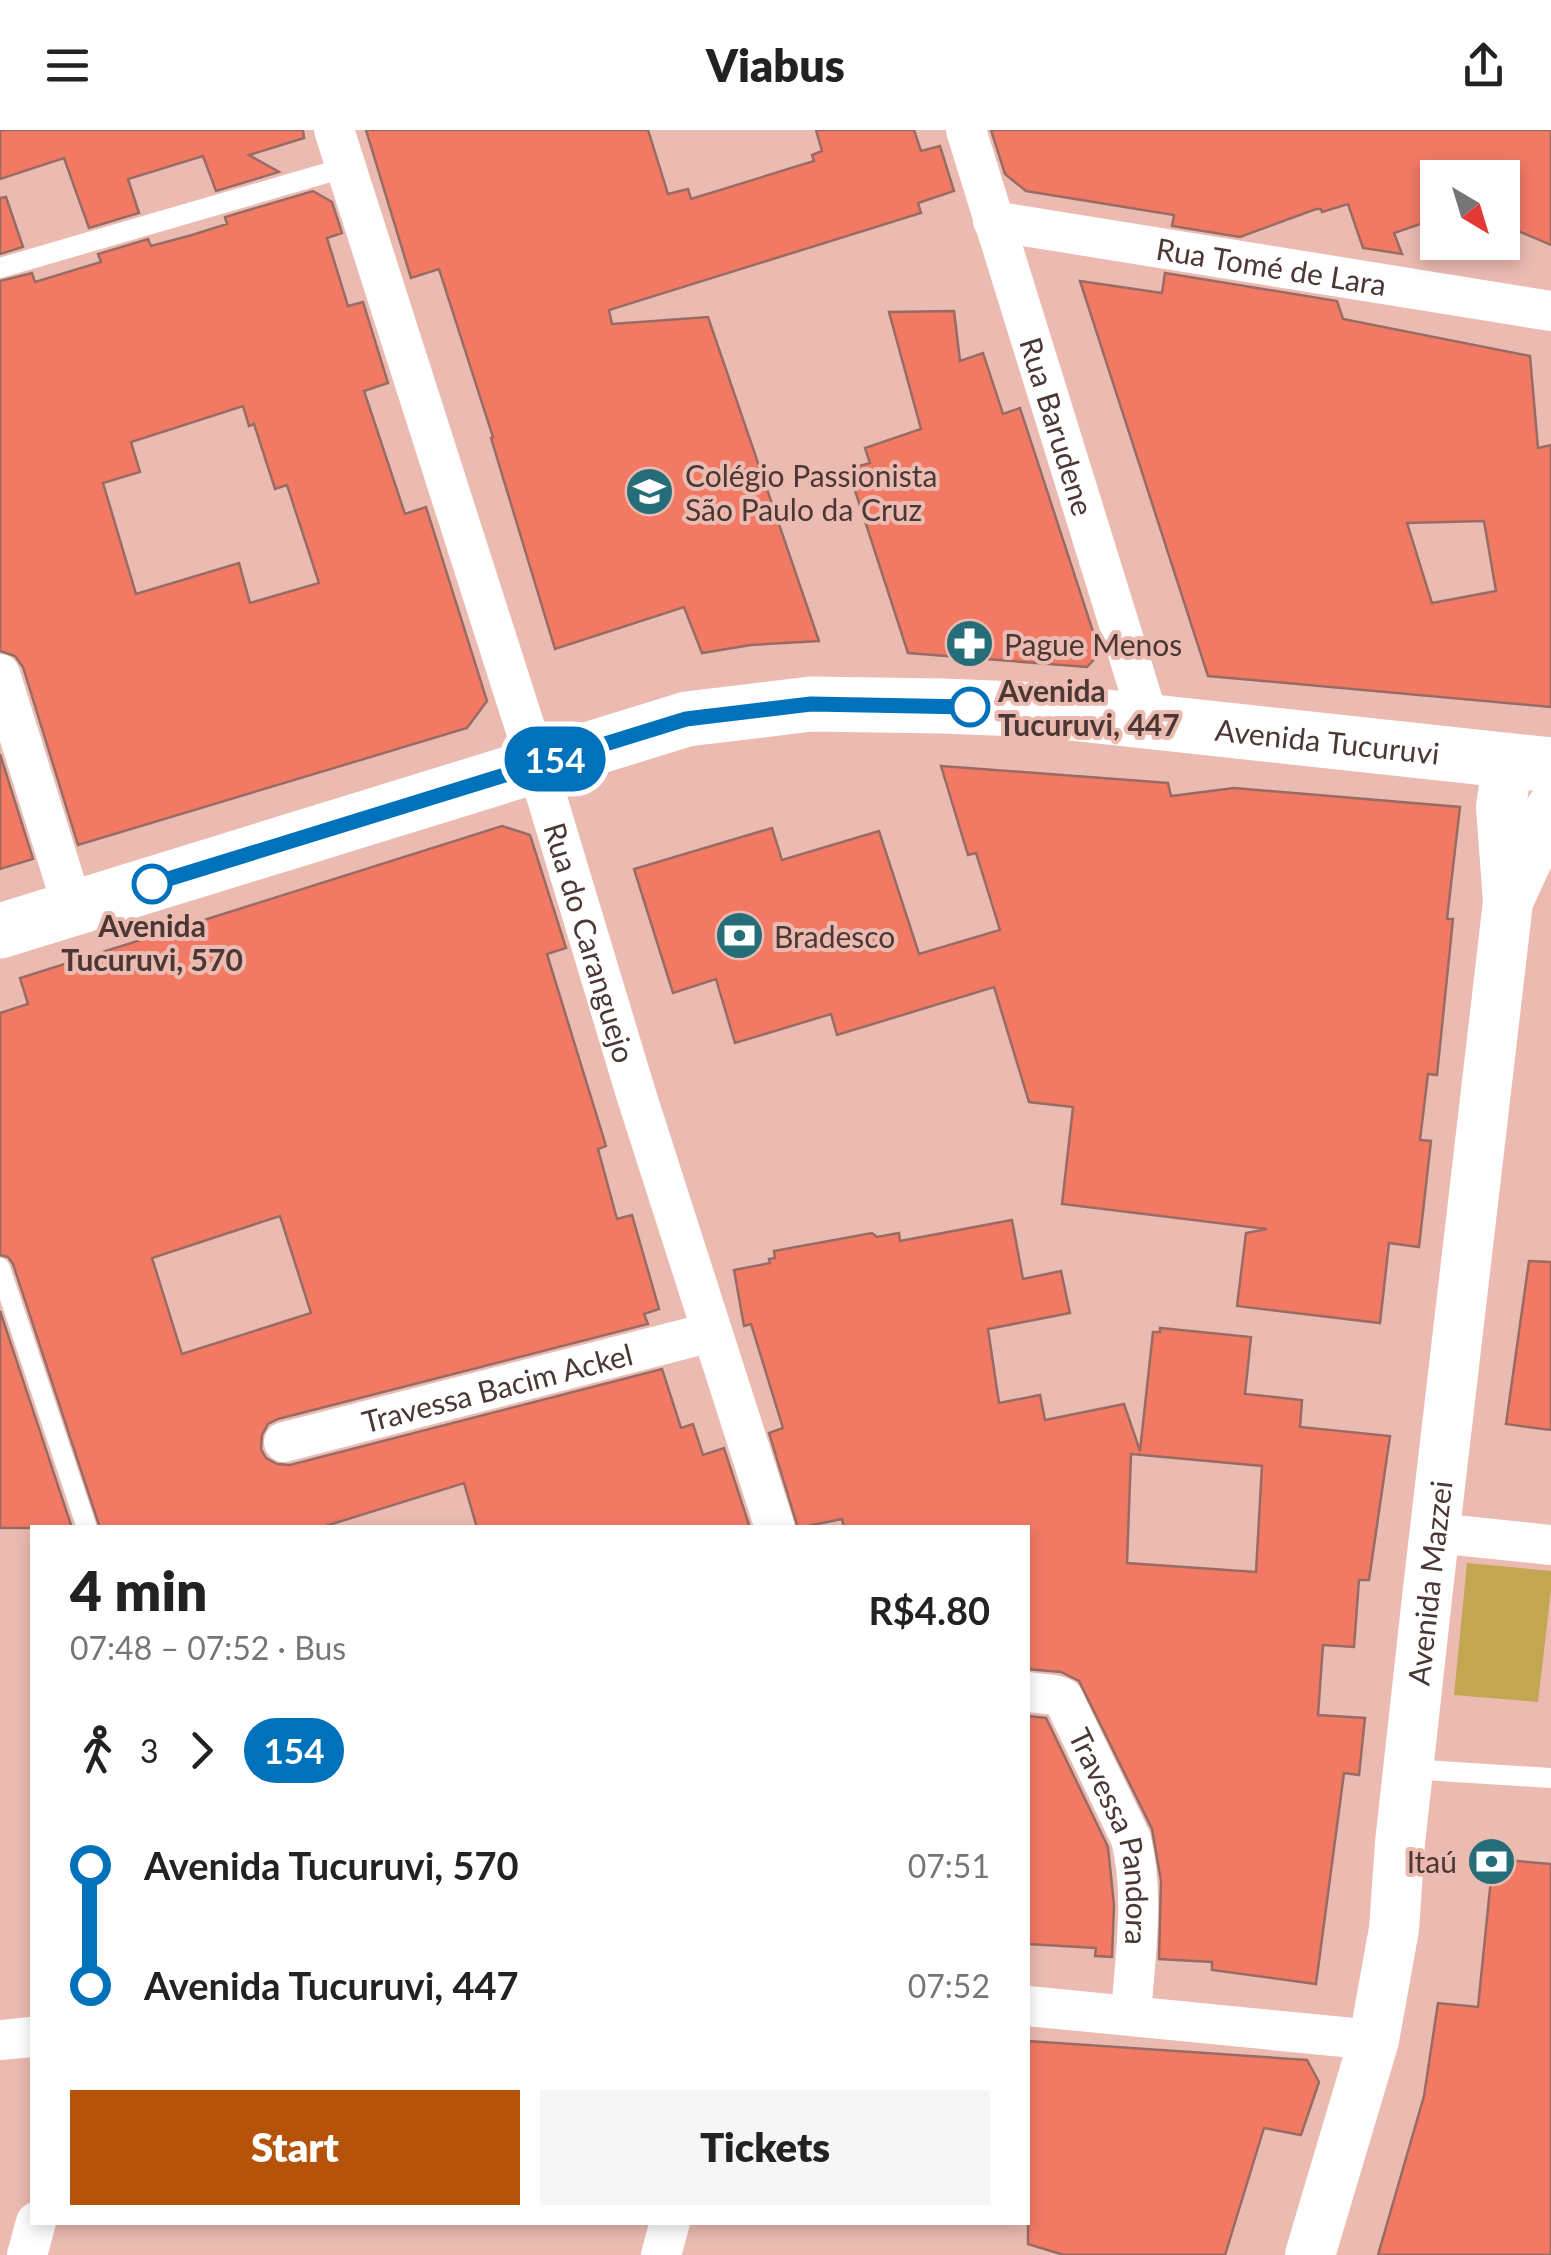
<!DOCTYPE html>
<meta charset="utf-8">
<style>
body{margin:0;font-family:Lato,sans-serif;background:#f6f6f6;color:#222;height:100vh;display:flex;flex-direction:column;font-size:38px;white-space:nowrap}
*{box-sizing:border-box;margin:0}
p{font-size:32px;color:#767676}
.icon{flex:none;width:55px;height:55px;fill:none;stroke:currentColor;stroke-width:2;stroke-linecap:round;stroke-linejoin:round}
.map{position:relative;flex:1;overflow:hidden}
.side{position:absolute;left:30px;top:1395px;width:1000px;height:700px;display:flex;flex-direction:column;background:#fff;border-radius:0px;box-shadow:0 5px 15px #0003}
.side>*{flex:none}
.badge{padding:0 20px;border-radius:32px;font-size:35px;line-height:65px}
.needle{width:65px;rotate:142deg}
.buttons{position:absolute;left:1420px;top:30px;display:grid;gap:20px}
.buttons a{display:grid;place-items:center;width:100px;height:100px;border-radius:0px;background:#fff;box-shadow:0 5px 15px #0003;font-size:50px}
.map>.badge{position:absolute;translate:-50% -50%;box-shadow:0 0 0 5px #fff}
.legs{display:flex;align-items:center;gap:15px;height:110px;padding:0 40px;font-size:32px}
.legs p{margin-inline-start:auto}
.head{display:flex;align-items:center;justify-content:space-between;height:170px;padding:0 40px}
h1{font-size:55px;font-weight:800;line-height:75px}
.button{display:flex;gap:20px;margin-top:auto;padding:20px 40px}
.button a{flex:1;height:115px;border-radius:0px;background:#b45309;color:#fff;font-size:40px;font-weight:800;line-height:115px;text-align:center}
.button a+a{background:#f6f6f6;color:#222}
ul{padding:0 40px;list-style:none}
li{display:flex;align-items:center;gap:35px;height:120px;font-size:38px}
li i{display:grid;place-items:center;width:15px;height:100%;margin:0 12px;background:currentColor}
li i::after{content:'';width:25px;height:25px;margin:-12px;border:8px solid;border-radius:50%;background:#fff}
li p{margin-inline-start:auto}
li:first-child i{background:linear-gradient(#0000 50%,currentColor 0)}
li:last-child i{background:linear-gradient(currentColor 50%,#0000 0)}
header{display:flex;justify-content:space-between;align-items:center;height:130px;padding:0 40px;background:#fff;font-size:45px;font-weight:800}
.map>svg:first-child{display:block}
.green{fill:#c2a651}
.building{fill:#f27a65;stroke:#986c63;stroke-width:2.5;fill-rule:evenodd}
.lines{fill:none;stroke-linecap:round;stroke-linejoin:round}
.service{stroke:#fff;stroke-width:20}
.minor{stroke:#fff;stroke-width:40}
.tertiary{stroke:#fff;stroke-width:50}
.secondary{stroke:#fff;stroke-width:55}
.line-1-casing{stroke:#fff;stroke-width:22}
.line-1{stroke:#0072bc;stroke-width:15}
.stop-1-dot{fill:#fff;stroke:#0072bc;stroke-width:5}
.labels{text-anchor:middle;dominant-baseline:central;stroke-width:8;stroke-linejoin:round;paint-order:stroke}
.street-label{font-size:30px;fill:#4b3733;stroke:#ebbbb1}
.poi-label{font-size:30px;fill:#4b3733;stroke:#ebbbb1;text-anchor:start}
.stop-label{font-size:30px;font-weight:bold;fill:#4b3733;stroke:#ebbbb1;text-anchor:start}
</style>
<header><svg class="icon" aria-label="menu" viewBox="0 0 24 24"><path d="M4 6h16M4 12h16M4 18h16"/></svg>Viabus<svg class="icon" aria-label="share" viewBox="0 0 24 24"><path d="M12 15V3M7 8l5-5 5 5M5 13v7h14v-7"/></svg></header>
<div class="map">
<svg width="1551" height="2125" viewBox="0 0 1551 2125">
<rect width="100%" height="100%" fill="#ebbbb1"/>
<path class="green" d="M1467,1433L1551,1441V1460L1538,1572L1454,1565Z"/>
<g class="building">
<path d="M0,0H303L304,8L249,25L279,42L216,61L203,26L128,49L139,83L89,98L64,28L0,49Z"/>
<path d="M366,0H648L668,64L688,59L691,69L814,31L812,25L822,21L816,0H914L921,21L940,16L954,61L918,73L921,83L609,180L612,194L708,187L819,511L751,515L702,523L684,477L555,519L491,308L493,307L439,139L411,148Z"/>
<path d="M991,0H1551V115L1502,94V48H1438V88L1394,103L1402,124L1363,118L1348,74L1322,82L1321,79H1316L1240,107L1172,96L1174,85L1026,61L1005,44Z"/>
<path d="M313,61L332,72L342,103L327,108L348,176L363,172L388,253L364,261L405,384L426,377L487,571L467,598L78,715L23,537L15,526L0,521V151L32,143L35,152L101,132L98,124L148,109L151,116L192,105L227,94L225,87ZM243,276L249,296L254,294L275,359L287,355L319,453L250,473L239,433L136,464L103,353L140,342L131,312Z"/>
<path d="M6,67L23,117L0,124V68Z"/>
<path d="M1165,143L1337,171L1343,189L1530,226L1538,318L1551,315V577L1208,546L1080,151L1162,163ZM1484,391L1496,461L1432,473L1407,393Z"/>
<path d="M954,181L960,231L983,223L1003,284L1020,278L1100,523L1087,537L908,523L848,339L870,333L865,318L921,299L889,182Z"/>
<path d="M0,624L33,729L0,739Z"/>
<path d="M941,636L1168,653L1171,666L1234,658L1460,677L1447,789H1453L1437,945L1428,944L1420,1010L1431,1011L1419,1117L1389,1113L1380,1193L1237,1176L1246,1103L1267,1099L1062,1074L1073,977L1029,972L994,857L837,905L831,884L735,913L716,849L673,863L634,739L772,698L782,730L879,701L919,824L1000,800L976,723L968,725Z"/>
<path d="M502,696L530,705L566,818L547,824L606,1016L598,1019L617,1089L632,1085L659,1179L644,1184L648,1194L278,1289L268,1294L262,1305L261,1319L266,1328L277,1334L290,1335L662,1239L681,1298L693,1294L703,1325L724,1318L750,1398H477L464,1353L319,1398H100L13,1134L8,1127L0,1125V883L28,874L20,848ZM280,1086L311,1183L182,1224L152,1128Z"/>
<path d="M1012,1090L1023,1149L1061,1141L1070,1183L988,1199L999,1273L1040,1265L1045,1290L1124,1274L1140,1321L1153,1202H1160V1198L1251,1207L1245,1264L1302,1270L1300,1297L1390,1306L1369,1450H1359L1354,1517L1323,1515L1318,1585L1365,1588L1359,1645L1344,1643L1316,1854L1212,1840V1832L1159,1829L1161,1751L1152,1699L1079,1551L1061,1542L1028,1539V1398H844L842,1389L798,1398L769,1303L783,1298L751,1194L744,1196L734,1140L770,1133L769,1129L775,1128L774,1121L872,1103L877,1107L899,1103L900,1111ZM1131,1324L1262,1336L1256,1442L1127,1433Z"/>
<path d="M1529,1131L1551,1132V1300L1506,1294Z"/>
<path d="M0,1181L72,1398H0Z"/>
<path d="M1028,1586L1046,1588L1108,1717L1114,1775L1112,1827L1095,1826L1096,1818L1028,1814Z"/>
<path d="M1493,1729L1551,1734V2125H1378L1424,1966L1438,1873L1478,1877Z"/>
<path d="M1028,1911L1307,1930L1319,1952L1301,2005L1264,1998L1225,2125H1064L1028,2114Z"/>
</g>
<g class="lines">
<g class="service">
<path d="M0,138L347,37"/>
<path d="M0,1138L87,1398"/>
<path d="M1408,1639L1551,1648"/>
</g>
<g class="minor">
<path id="s1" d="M334,0L537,635L636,964L775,1398"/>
<path id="s2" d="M966,0L1149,591"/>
<path id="s3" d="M993,91L1551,181"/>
<path d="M0,544L73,778"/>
<path id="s4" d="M284,1312L712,1202"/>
<path d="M1435,1403L1551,1415"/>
<path id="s5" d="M1028,1562L1054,1565L1063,1568L1131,1709C1145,1766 1135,1827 1131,1885"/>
<path d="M1028,1876L1374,1910"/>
<path d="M0,1910L32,1907"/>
<path d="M27,2125L36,2092"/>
<path d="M661,2125L670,2092"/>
</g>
<g class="tertiary">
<path d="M1510,767L1551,678"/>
<path id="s6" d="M1310,2125L1374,1910L1394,1799L1400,1713L1428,1459L1508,772L1501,677L1508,630"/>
</g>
<path class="secondary" id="s7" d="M0,801L687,589L811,574L943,576L1043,580L1551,635"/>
</g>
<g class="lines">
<defs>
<path id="line-1" d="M152,754L686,589L811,574L970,577"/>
</defs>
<use href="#line-1" class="line-1-casing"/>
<use href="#line-1" class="line-1"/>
</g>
<defs>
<symbol id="school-disc" viewBox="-11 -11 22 22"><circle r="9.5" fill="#256d79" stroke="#ebbbb1"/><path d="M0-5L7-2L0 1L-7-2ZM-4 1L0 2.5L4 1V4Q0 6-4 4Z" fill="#fff"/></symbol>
<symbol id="pharmacy-disc" viewBox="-11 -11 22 22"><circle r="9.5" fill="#256d79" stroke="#ebbbb1"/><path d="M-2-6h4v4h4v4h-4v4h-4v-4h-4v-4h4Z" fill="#fff"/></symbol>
<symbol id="bank-disc" viewBox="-11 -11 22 22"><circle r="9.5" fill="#256d79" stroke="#ebbbb1"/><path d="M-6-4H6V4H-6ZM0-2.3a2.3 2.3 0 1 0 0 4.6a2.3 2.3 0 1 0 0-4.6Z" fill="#fff"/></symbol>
</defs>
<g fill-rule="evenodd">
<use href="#school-disc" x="622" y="334" width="55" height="55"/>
<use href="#pharmacy-disc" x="942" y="486" width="55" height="55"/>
<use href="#bank-disc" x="712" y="778" width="55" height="55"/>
<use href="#bank-disc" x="1464" y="1704" width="55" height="55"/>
</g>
<g class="stop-1-dot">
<circle cx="970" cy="577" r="18"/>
<circle cx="152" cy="754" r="18"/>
</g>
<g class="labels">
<g class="street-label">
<text stroke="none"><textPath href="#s3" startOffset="282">Rua Tomé de Lara</textPath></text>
<text stroke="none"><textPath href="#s2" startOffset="310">Rua Barudene</textPath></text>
<text stroke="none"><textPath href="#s7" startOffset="1362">Avenida Tucuruvi</textPath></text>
<text stroke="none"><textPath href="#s1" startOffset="852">Rua do Caranguejo</textPath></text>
<text stroke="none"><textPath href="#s4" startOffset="220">Travessa Bacim Ackel</textPath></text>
<text stroke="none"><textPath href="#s6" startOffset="685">Avenida Mazzei</textPath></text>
<text stroke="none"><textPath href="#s5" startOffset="185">Travessa Pandora</textPath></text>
</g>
<g class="poi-label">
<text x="685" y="345">Colégio Passionista<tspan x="685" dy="34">São Paulo da Cruz</tspan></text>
<text x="1004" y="514">Pague Menos</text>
<text x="774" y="806">Bradesco</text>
<text x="1457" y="1731" text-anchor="end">Itaú</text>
</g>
<g class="stop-label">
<text x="998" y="560">Avenida<tspan x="998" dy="34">Tucuruvi, 447</tspan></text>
<text x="152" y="795" text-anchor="middle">Avenida<tspan x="152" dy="34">Tucuruvi, 570</tspan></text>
</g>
</g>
</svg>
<div class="buttons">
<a><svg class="needle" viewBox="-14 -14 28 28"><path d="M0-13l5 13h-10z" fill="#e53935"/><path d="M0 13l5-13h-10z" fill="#767676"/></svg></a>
</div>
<b class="badge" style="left:555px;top:629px;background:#0072bc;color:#fff">154</b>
<section class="side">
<div class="head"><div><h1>4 min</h1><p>07:48 – 07:52 · Bus</p></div><b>R$4.80</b></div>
<div class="legs"><svg class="icon" aria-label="walk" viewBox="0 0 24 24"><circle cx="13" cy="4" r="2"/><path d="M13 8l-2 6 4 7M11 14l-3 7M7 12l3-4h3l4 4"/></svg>3<svg class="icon" aria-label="forward" viewBox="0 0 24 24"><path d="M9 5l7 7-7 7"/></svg><b class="badge" style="background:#0072bc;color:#fff">154</b></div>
<ul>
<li><i style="color:#0072bc"></i><b>Avenida Tucuruvi, 570</b><p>07:51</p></li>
<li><i style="color:#0072bc"></i><b>Avenida Tucuruvi, 447</b><p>07:52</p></li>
</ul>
<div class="button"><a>Start</a><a>Tickets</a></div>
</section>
</div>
